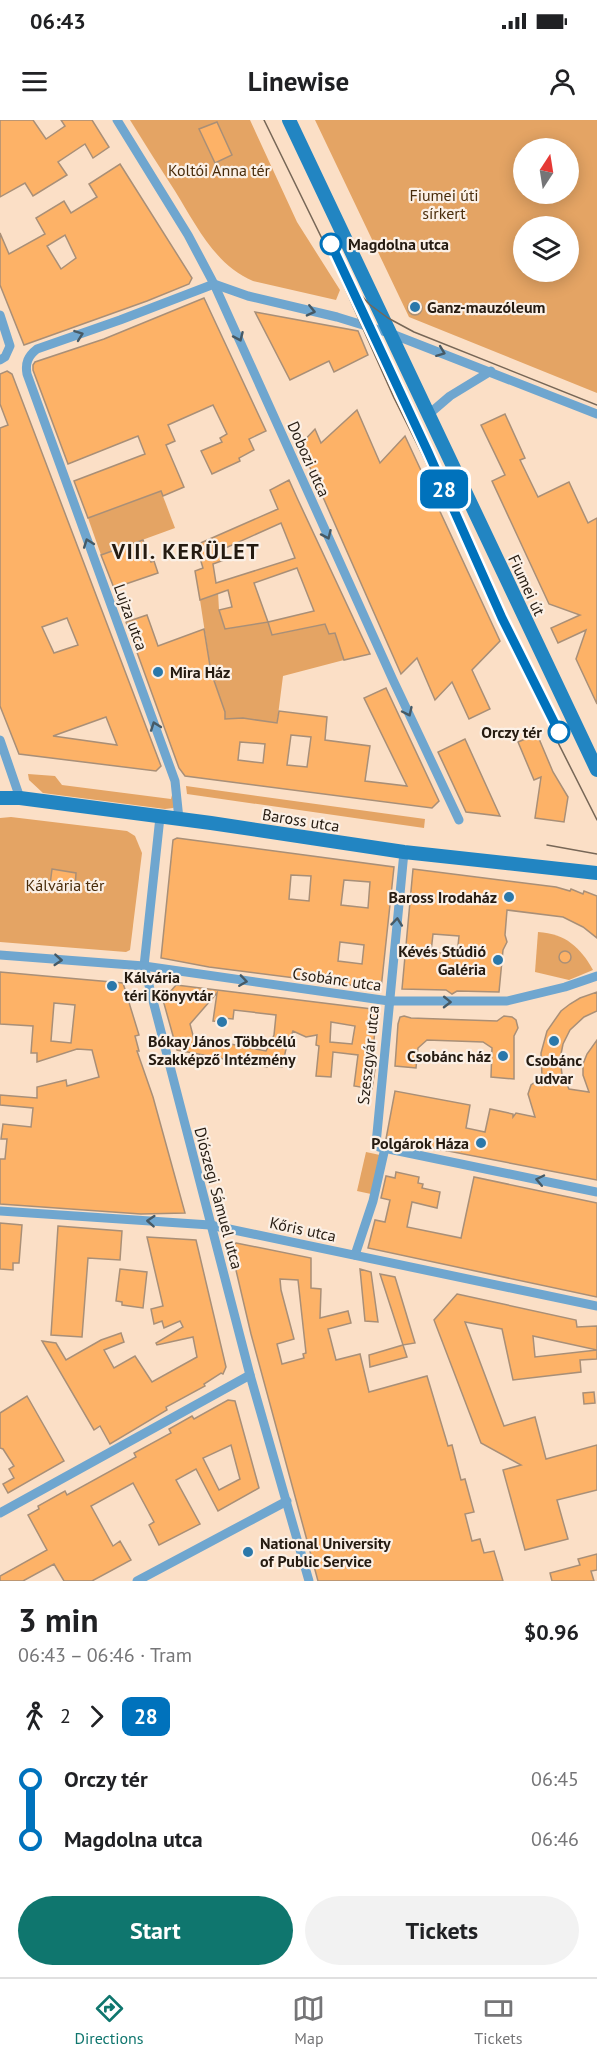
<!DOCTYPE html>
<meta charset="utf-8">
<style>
body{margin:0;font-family:"PT Sans",sans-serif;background:#f2f2f2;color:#202124;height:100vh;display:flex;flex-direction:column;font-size:22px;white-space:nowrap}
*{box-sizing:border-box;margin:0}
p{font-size:20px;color:#757577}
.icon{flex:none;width:33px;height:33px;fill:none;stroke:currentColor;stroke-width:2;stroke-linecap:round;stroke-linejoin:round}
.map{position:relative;height:1461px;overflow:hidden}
.details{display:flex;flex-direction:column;background:#fff;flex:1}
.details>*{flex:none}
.badge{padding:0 12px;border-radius:9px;font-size:21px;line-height:39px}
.needle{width:39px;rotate:12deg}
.controls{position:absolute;left:513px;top:18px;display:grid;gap:12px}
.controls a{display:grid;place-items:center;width:66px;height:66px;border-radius:50%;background:#fff;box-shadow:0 3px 15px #0003;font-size:30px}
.map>.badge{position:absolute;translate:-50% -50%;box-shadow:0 0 0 3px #fff}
.legs{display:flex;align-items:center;gap:9px;height:66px;padding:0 18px;font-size:20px}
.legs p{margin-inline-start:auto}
.headline{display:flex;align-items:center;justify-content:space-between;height:102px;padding:0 18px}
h1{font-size:33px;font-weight:700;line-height:45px}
.cta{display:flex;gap:12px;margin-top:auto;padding:12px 18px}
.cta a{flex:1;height:69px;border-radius:36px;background:#0f766e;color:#fff;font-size:24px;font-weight:700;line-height:69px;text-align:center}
.cta a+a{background:#f2f2f2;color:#202124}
ul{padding:0 18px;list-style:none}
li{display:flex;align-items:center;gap:21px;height:60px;font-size:22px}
li i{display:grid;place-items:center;width:9px;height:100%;margin:0 8px;background:currentColor}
li i::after{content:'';width:15px;height:15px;margin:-8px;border:4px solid;border-radius:50%;background:#fff}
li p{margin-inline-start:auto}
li:first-child i{background:linear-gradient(#0000 50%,currentColor 0)}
li:last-child i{background:linear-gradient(currentColor 50%,#0000 0)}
.status{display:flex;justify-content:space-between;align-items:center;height:42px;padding:0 30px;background:#fff;direction:ltr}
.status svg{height:16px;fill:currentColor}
header{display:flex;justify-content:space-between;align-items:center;height:78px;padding:0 18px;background:#fff;font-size:27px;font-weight:700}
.menu{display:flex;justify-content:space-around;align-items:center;height:84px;border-top:2px solid #e0e0e0;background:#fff;font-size:16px;color:#757577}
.menu a{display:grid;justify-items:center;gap:3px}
.menu .current{color:#0f766e}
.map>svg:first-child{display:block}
.green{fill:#e4a464;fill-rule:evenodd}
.building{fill:#fdb267;stroke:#a98f77;stroke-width:1.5;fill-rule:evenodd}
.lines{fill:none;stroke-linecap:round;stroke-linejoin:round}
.street{stroke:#6fa6cf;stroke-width:9}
.secondary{stroke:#2285c2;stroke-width:14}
.tram{stroke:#776757;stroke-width:1.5}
.oneway{stroke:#465a66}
.line-1-casing{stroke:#fff;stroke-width:14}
.line-1{stroke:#0072bc;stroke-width:9}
.stop-1-dot{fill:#fff;stroke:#0072bc;stroke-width:3}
.poi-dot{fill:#2b78aa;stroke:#fbf0e6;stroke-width:2}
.labels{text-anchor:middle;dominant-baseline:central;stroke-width:4.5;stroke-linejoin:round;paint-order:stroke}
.park-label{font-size:16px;fill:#492c0b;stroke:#fbf0e6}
.stop-label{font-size:16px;font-weight:bold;fill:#251b11;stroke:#fbf0e6;text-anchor:start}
.poi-label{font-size:16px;font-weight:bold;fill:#251b11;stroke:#fbf0e6;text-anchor:start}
.street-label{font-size:16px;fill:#251b11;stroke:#fbf0e6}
.district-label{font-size:22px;font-weight:bold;letter-spacing:1.5px;fill:#251b11;stroke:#fbf0e6}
</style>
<div class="status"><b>06:43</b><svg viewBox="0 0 49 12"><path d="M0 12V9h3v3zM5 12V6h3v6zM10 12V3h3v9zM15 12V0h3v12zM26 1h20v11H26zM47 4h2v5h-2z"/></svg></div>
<header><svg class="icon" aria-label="menu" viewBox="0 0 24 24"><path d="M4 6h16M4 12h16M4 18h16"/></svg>Linewise<svg class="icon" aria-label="person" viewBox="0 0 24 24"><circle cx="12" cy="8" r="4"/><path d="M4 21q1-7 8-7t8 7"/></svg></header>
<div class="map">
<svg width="597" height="1461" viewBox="0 0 597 1461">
<rect width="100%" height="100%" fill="#fbdfc6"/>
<g class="green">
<path d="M130,0H250L297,102L340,170L336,180L253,161C215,145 196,105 175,71C160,48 145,24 130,0Z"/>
<path d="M315,0H597V273L409,197ZM524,28H568V74H524ZM524,106H568V152H524Z"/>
<path d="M161,371L175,408L101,435L88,398Z"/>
<path d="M218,472L219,490L225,509L268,502L272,515L325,504L335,513L344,540L283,556L277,603L243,598L225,599V592L211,552L200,480Z"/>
<path d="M28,654L55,656L62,665L171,679L173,671L176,686L173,688L165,689L43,673L29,660Z"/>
<path d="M186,666L425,699L424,708L187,674Z"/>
<path d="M11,697L127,711L135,716L142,733L130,830L126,832L0,822V698Z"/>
<path d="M538,812C566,814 580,827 593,850L569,860L535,852Z"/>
<path d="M366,1032L380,1035L371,1074L357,1071Z"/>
</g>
<g class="building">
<path d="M0,0H33L46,19L65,6L61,0H92L109,27L93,38L85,24L58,42L67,55L33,76L25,63L0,77Z"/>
<path d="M217,2L232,35L215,43L199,9Z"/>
<path d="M120,44L192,158L189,164L147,181L24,225L0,165V113L9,134L45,114L36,98L64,81L71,93L97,77L89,64ZM65,115L76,138L61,149L47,126Z"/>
<path d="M204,178L266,311L249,319L254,330L239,338L240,341L212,354L201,331L222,322L220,318L227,314L213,285L168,305L175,321L166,325L184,367L163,376L161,371L88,398L74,361L145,334L138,316L68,344L33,250V245L35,242L104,219Z"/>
<circle cx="415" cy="188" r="7"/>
<path d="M255,192L358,211L368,235L334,252L329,241L290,260Z"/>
<path d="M7,251L12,254L161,646L156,651L19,634L0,586V308L8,305L0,284V254ZM67,498L78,525L54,533L42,507ZM106,597L117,625L53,616Z"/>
<path d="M357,290L380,343L405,316L500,521L472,550L490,589L469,599L452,562L435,580L417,538L401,554L300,325L315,309L321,323Z"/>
<path d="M505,294L525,338L520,340L538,377L569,362L588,403L597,398V584L576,539L586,510L558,523L551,508L580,495L549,484L492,361L505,355L481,305Z"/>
<path d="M289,360L298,380L370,534L344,540L335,513L329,514L325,504L272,515L268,502L225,509L219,490L232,487L228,470L200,480L195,451L203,448L196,425L278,389L270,370ZM281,403L295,438L216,463L213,444L224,440L221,430ZM297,448L314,491L268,502L254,463Z"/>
<path d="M143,420L151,442L154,441L158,453L114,468L101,435Z"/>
<path d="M147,495L158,526L204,509L211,552L225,592V599L243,598L277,603L279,591L327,597L325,620L370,626L365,661L407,666L364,578L386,568L439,681L432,688L185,656L179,648L126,502ZM291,615L311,617L307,647L287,645ZM240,622L265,624L263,643L238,640Z"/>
<path d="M537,614L553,652L568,677L564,702L535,698L541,657L534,660L518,622Z"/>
<path d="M465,619L500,696L466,692L438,632Z"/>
<path d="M177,718L394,747L381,869L209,847L161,838L173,720ZM291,755L311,756L309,781L289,779ZM344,760L370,762L368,788L341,785ZM340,822L364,825L362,844L338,841Z"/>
<path d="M52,749L76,753L75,769L50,765Z"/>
<path d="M413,749L556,767L570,771L571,769L583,774L584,771L597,776V818L583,807L563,797L507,790L505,815L507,822L503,830L499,872L457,871L452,874L446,870L402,869ZM433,814L459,816L457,835L431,832Z"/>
<circle cx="565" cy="837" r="6"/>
<path d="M0,852L123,863L139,915L135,916L139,931H137L153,977L185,1093L141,1094L0,1084V1039H5L7,1019H1L3,1004L31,1007L33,988L0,985V975L37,978V967L66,960L67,966L99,957L92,930L77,929L37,942V933H31L33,906L0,904ZM54,883L75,885L71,923L51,921Z"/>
<path d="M176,865L372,889L376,894L372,948L375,949L372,969L354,966L358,935L333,932L331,957L316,956L319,926L316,925L317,915L306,917L293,911L286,929L282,947L267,944V947L177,930L163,880ZM217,873L213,901L223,902V898L233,899L234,890L276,895L274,915L266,931L220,922L219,927L195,923L190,904ZM331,902L355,906L352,924L330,922Z"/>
<path d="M597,872V891L584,897L570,910L563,924L560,939L562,954L569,969L589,972L583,955V944L587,934L597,920V1060L386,1019L395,971L470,985L466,1008L485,1012L490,989L513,994V997L516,993L535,997L528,974L531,965L542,957L541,933L547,911L561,891L570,884L580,878Z"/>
<path d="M404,896L411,898L497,901L504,896L512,897L516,900L518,908L514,916V959L491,957L492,928L483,922L427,920L418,928L416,948L395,946L398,904L400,897Z"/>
<path d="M396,1052L419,1057L418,1063L423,1064L422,1068L440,1072L437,1088L412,1082L407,1107L461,1118L474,1057L597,1083V1177L368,1128L375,1100L385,1102L390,1080L381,1078L386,1056L395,1058Z"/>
<path d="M0,1103L22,1105L19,1143H13V1150L0,1149Z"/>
<path d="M58,1106L122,1111L120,1140L88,1138L82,1217L51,1215Z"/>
<path d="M147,1117L196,1120L226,1247L223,1254L221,1253L204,1264L205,1266L166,1287L167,1290L110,1324L100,1306L94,1310L42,1221L56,1223L66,1240L101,1220L121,1213L124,1222L104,1230L114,1248L135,1236L152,1262L197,1237L193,1217L157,1225L156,1223L183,1207L180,1201L164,1208L162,1201L154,1204L151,1189L163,1186Z"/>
<path d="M236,1123L311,1138V1168L321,1169L320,1198L348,1191L351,1203L328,1209L336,1240L360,1234L369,1272L427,1256L448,1326L452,1325L461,1360L465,1359L474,1392L465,1394L472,1421L480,1419L484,1433L494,1431L503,1461H318L251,1214L231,1129ZM280,1159L298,1160L306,1233L303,1234L304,1238L282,1244L277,1224L294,1219L281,1170Z"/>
<path d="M120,1149L147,1152L143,1188L122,1185V1182L116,1181Z"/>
<path d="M360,1149L371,1152L378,1202L365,1201Z"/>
<path d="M380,1154L395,1157L415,1223L403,1225Z"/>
<path d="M457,1174L576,1200L577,1207L597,1206V1230L533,1216L535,1237L597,1230V1239L580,1240L581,1252L513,1260L502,1209L465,1202L504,1306L535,1297L546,1339L597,1325V1370L557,1380L568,1419L525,1430L503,1350L521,1345L481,1323L434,1200Z"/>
<path d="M403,1225L407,1237L370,1247L369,1235Z"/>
<path d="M594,1272L595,1283L584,1284L583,1273Z"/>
<path d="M27,1276L64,1341L8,1373L3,1364L14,1358L9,1349L14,1346L3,1329L0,1328V1293Z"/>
<path d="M228,1280L235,1281L259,1368L218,1391L196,1349L176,1360L200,1404L159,1425L149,1405L154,1402L133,1363L91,1386L113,1426L120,1421L131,1440L92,1461H64L54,1444L23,1461H0V1456L47,1430L28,1395L39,1389L38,1386L65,1371L67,1375L136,1337L134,1333L171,1313L169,1309L192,1296L194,1299ZM231,1325L240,1359L219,1370L203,1338Z"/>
<path d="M597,1434V1450L591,1451L594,1461H552L550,1453L580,1445L578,1439Z"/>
</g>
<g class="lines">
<g class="street">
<path d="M117,0L188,115L214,164L393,560L459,700"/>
<path d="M0,195L10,226L5,237L0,240"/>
<path d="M429,294L450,276L491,251"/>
<path d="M0,620L20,678"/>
<path d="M160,697L144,846L250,1255L309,1461"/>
<path d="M179,699L175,661L27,254C25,243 28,236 37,229L120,200L214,164L248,176L337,197L392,214L597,294"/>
<path d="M404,732L376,1024L379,1027L597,1072"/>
<path d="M0,835L144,846L389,881H507L565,867L597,856"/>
<path d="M0,1091L210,1105L597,1186"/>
<path d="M355,1135L373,1081L385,1028"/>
<path d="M0,1393L250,1255"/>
<path d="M137,1461L287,1381"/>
</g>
<g class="secondary">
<path d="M289,0L597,650"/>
<path d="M0,678H20L211,703L404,732L597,753"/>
</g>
<g class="tram">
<path d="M264,0L331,137L394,278L423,336L527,561L597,700"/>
<path d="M345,157L369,184L388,198L414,212L597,285"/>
<path d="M547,725L597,734"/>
</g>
</g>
<defs><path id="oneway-chevron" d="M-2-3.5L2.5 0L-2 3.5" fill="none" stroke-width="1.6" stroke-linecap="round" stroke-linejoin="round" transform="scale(1.5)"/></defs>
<g class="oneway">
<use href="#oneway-chevron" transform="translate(311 191) rotate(13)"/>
<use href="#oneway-chevron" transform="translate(79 215) rotate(-20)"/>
<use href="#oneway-chevron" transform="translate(239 217) rotate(66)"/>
<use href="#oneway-chevron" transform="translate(441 232) rotate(21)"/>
<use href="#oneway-chevron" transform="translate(327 415) rotate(66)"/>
<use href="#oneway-chevron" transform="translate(88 423) rotate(-110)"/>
<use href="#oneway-chevron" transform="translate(408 592) rotate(65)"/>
<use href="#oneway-chevron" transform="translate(155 606) rotate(-110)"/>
<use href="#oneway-chevron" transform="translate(397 802) rotate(-84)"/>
<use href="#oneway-chevron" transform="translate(58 840) rotate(4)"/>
<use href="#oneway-chevron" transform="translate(243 861) rotate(8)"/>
<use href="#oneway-chevron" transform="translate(447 882) rotate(1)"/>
<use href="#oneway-chevron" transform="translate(540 1060) rotate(-168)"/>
<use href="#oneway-chevron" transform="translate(151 1101) rotate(-176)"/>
</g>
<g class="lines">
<defs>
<path id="line-1" d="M331,124L428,332L502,498L559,612"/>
</defs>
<use href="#line-1" class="line-1-casing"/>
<use href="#line-1" class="line-1"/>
</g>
<g class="stop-1-dot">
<circle cx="331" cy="124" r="10"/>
<circle cx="559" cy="612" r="10"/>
</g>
<g class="poi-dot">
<circle cx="415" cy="187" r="6"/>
<circle cx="158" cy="552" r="6"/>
<circle cx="509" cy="777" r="6"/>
<circle cx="498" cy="840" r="6"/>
<circle cx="112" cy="866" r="6"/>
<circle cx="222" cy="902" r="6"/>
<circle cx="554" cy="921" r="6"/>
<circle cx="503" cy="936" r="6"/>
<circle cx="481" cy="1023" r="6"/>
<circle cx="248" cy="1432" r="6"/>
</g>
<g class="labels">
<g class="park-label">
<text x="219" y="50">Koltói Anna tér</text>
<text x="444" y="75">Fiumei úti<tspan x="444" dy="18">sírkert</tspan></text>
<text x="65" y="765">Kálvária tér</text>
</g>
<g class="stop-label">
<text x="348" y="124">Magdolna utca</text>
<text x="542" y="612" text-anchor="end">Orczy tér</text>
</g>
<g class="poi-label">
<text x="427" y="187">Ganz-mauzóleum</text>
<text x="170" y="552">Mira Ház</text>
<text x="497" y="777" text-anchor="end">Baross Irodaház</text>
<text x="486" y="831" text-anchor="end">Kévés Stúdió<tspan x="486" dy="18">Galéria</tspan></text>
<text x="124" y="857">Kálvária<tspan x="124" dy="18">téri Könyvtár</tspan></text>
<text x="222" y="921" text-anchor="middle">Bókay János Többcélú<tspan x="222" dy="18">Szakképző Intézmény</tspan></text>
<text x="491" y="936" text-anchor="end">Csobánc ház</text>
<text x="554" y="940" text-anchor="middle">Csobánc<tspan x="554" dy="18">udvar</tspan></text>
<text x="469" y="1023" text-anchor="end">Polgárok Háza</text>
<text x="260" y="1423">National University<tspan x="260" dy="18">of Public Service</tspan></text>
</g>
<g class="street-label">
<text transform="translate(309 339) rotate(66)">Dobozi utca</text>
<text transform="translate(527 465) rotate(65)">Fiumei út</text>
<text transform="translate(131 497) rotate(70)">Lujza utca</text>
<text transform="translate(301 700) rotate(9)">Baross utca</text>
<text transform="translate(337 859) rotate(8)">Csobánc utca</text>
<text transform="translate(368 935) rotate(-84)">Szeszgyár utca</text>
<text transform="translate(219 1078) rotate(75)">Diószegi Sámuel utca</text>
<text transform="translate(303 1109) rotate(12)">Kőris utca</text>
</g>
<g class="district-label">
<text x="186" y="431">VIII. KERÜLET</text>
</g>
</g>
</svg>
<div class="controls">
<a><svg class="needle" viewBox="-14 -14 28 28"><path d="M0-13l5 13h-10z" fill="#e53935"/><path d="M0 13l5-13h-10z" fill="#757577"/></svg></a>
<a><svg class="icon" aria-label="layers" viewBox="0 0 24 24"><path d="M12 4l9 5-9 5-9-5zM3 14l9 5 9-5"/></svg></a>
</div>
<b class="badge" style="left:444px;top:369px;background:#0072bc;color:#fff">28</b>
</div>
<section class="details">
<div class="headline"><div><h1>3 min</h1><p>06:43 – 06:46 · Tram</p></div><b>$0.96</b></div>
<div class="legs"><svg class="icon" aria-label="walk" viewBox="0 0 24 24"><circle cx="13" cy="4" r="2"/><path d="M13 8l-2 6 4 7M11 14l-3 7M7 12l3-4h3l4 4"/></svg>2<svg class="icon" aria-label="forward" viewBox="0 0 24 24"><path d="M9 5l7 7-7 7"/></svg><b class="badge" style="background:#0072bc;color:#fff">28</b></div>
<ul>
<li><i style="color:#0072bc"></i><b>Orczy tér</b><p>06:45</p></li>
<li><i style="color:#0072bc"></i><b>Magdolna utca</b><p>06:46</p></li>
</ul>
<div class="cta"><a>Start</a><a>Tickets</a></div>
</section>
<nav class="menu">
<a class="current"><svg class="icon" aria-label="directions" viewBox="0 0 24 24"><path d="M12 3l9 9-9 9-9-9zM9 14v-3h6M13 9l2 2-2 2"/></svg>Directions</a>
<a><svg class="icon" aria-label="map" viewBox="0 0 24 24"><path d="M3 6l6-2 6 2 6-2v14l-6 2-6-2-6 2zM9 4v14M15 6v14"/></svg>Map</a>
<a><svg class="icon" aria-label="tickets" viewBox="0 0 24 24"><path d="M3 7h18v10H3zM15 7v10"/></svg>Tickets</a>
</nav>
